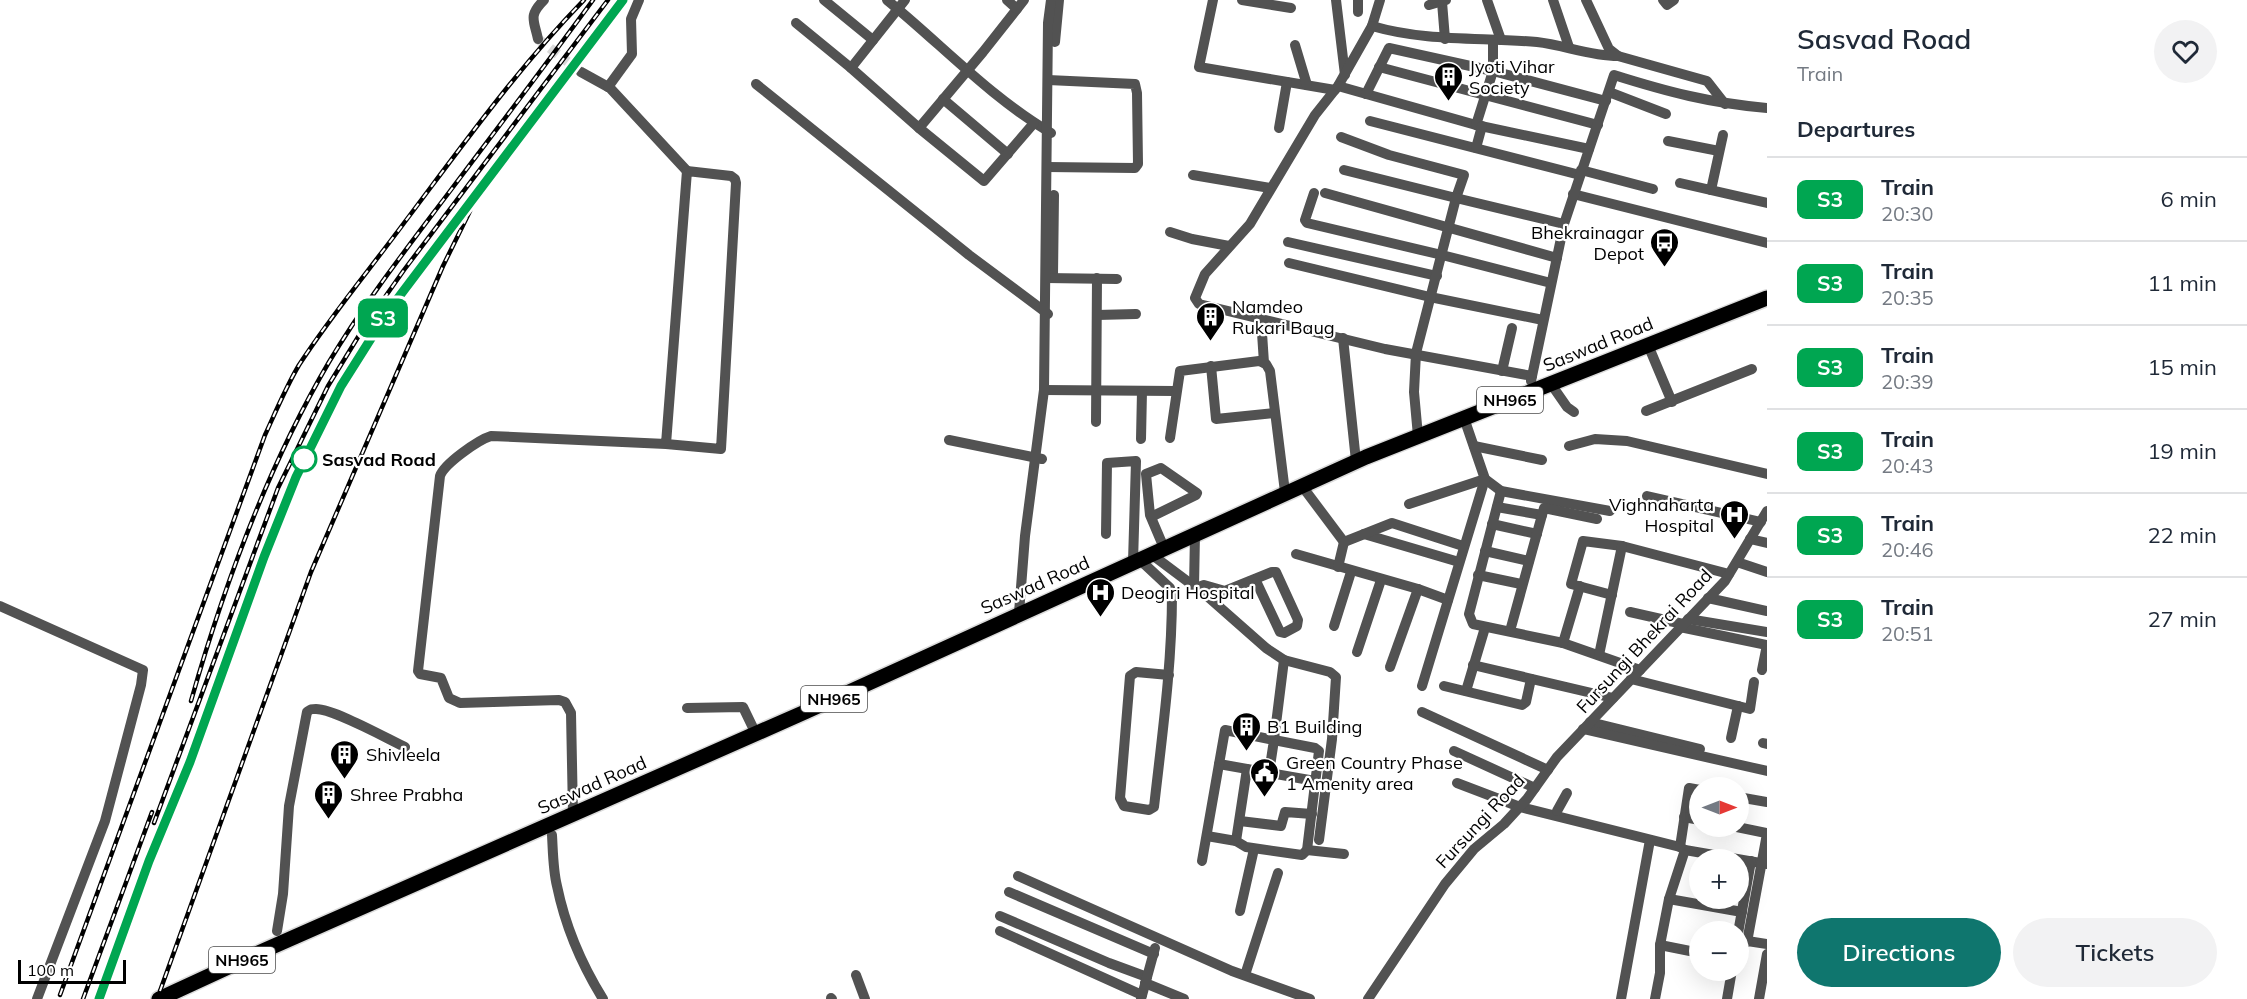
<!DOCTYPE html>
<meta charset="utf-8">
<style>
body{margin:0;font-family:Mulish,sans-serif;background:#f2f2f3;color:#1f2937;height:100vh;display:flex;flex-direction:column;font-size:22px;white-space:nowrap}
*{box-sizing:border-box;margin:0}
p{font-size:20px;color:#747a83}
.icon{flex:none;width:33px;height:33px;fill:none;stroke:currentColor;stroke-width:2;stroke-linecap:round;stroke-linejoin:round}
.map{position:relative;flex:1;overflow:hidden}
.details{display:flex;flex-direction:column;background:#fff;width:480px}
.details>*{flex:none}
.badge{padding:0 12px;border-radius:9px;font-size:21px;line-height:39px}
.needle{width:39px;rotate:90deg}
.fabs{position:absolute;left:1689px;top:777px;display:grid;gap:12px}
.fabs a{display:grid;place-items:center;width:60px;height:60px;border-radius:50%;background:#fff;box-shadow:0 6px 24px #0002;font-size:30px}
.scale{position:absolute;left:18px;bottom:15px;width:108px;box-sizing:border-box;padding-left:6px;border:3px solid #000;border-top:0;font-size:16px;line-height:21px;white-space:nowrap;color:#000;-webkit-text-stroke:4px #fff;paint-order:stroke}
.map>.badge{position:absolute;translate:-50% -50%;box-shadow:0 0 0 3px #fff}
h2{padding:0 30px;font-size:22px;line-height:54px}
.round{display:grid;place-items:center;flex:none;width:63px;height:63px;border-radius:32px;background:#f2f2f3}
.headline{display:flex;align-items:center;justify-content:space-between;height:102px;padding:0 30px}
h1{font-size:28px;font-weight:600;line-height:45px}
.primary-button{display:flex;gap:12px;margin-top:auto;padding:12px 30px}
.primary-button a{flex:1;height:69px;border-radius:36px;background:#0f766e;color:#fff;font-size:24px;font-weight:600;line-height:69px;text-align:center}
.primary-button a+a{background:#f2f2f3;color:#1f2937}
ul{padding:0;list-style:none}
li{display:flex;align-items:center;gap:18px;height:84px;padding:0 30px;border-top:2px solid #e0e1e3}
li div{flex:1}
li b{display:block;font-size:22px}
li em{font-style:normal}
li .badge{min-width:66px;font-weight:700;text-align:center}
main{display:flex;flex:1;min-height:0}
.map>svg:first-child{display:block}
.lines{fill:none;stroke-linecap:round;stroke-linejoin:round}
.minor-tunnel{stroke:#d9d9d9;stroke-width:10;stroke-dasharray:10 5;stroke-linecap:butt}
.highway-casing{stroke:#dbdbdb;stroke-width:18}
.minor{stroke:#525252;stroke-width:10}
.highway{stroke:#000;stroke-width:15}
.rail-casing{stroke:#000;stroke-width:4.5}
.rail{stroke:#fff;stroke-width:2;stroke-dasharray:7;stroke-linecap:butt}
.line-casing{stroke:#fff;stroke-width:14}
.line{stroke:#00a651;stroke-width:9}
.stop-dot{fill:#fff;stroke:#00a651;stroke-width:3}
.labels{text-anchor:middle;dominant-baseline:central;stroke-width:4.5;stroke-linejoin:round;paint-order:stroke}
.shield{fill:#fff;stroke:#4c4c4c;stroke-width:1.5}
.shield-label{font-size:16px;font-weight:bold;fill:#000}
.poi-label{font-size:18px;fill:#000;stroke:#fff;text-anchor:start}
.street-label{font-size:18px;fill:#000;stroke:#fff}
.stop-label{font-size:18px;font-weight:bold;fill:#000;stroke:#fff;text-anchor:start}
</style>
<main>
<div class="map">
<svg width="1767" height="999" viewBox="0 0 1767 999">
<rect width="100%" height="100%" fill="#fff"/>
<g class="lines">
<path class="minor-tunnel" d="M538,39L581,72"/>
<defs>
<path id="highway" d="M159,999L265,950L805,712L1366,457L1767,298"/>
</defs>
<use href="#highway" class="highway-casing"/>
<g class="minor">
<path d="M824,0L873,40"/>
<path d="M887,0C941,44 990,97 1051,133"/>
<path d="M905,0L851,68L919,128L983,52L1024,0"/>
<path d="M1007,0L1017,9"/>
<path d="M1213,0L1199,67L1335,90"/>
<path d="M1242,0L1291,8"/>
<path d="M1336,0L1345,75"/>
<path d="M1358,0V12"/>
<path d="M1380,0L1372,26L1338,86L1315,115L1250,224L1205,274L1195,298L1199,304L1385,349L1532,376"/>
<path d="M1487,0L1501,40"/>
<path d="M1553,0L1569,47"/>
<path d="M1586,0L1609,49L1618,56"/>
<path d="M1663,0L1667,5L1674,0"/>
<path d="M1442,2L1445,39"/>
<path d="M1429,5L1446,0"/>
<path d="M796,23L851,68"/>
<path d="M1372,26C1427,42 1481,37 1537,42C1564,45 1590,56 1618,56L1707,81L1725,104"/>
<path d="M538,39C534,20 528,16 544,0"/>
<path d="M1493,40V71L1606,101"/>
<path d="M1055,42L1059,0"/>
<path d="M1295,45L1307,85"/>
<path d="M1379,67L1598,125"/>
<path d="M581,72L610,88L687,171"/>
<path d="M756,84L969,255L1048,314"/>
<path d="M1338,86L1476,125"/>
<path d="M608,87L632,54L631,19L639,0"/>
<path d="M1609,92L1666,114"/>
<path d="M1366,94L1389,48L1493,71L1476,125L1589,149"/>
<path d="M943,99L1008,154"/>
<path d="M1370,121L1580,175"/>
<path d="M919,128L984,181L1034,123"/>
<path d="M1279,128L1287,82"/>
<path d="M1341,137L1389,155L1464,175L1456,198L1344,170"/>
<path d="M1668,141L1719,151"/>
<path d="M1476,148L1482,126"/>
<path d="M1047,167L1135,168L1138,164L1137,93L1135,84L1048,80"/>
<path d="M1581,170L1653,189"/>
<path d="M1193,175L1270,188"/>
<path d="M1680,183L1767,203"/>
<path d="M1711,190L1723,135"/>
<path d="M1314,193L1305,220L1307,223L1442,255L1551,283"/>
<path d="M1325,193L1557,258"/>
<path d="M1573,194L1767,243"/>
<path d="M1170,232L1192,239L1229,246"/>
<path d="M1288,242L1437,276"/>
<path d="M1289,263L1430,297L1543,320"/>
<path d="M1053,275L1054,195"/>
<path d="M1046,278L1117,279"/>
<path d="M1097,315L1136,314"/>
<path d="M1261,318L1264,363"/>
<path d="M1343,338L1356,461"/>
<path d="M1648,345L1672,402"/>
<path d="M1211,366L1216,419L1275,413"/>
<path d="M1502,371L1512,328"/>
<path d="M1531,381L1564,224L1614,75C1668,92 1710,103 1767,108"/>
<path d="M1551,384L1567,407L1574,412"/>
<path d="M1044,390L1175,391"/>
<path d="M1646,411L1752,369"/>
<path d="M1464,418L1485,479L1501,491L1610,511"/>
<path d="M1096,422L1097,278"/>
<path d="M1418,436L1414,392L1416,353L1456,198L1564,224"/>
<path d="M1170,438L1180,371L1259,361L1266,364L1270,371L1285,492"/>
<path d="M1141,439L1142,391"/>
<path d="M949,440L1042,459"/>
<path d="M1474,446L1542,460"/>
<path d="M1569,446L1595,439L1627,441L1767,474"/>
<path d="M1302,486L1344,542"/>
<path d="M1501,491L1469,614L1473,624L1563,643L1640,670"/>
<path d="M1647,496L1761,522"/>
<path d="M1409,504L1485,479"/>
<path d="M1497,507L1542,515"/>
<path d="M1151,517L1196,495L1197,493L1161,468L1146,474L1150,515L1164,548"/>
<path d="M1492,524L1537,534"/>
<path d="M1106,534L1107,463L1136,461L1133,562"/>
<path d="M1364,534L1459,562"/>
<path d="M1750,539L1767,543"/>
<path d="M1344,542L1392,523L1463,546"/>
<path d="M1485,551L1529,561"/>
<path d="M1151,554L1207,596L1266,648L1284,660L1330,672L1336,677L1332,739L1319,840"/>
<path d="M1296,554L1418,589L1448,600"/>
<path d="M1139,559L1170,588L1172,594C1172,666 1162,736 1154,807L1149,810L1124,806L1120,798L1130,676L1136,672L1169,675"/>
<path d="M1737,562L1767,572"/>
<path d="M1338,567L1344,542"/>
<path d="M1478,575L1521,584"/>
<path d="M1194,587L1195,534"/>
<path d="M1196,588L1204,585L1225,591L1272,572H1276L1298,620L1297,626L1284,633L1280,632L1255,579"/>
<path d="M1612,595L1571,584L1583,541L1622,546L1729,574"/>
<path d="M1708,598L1767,611"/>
<path d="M0,606L143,670L141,685L105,821L37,999"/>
<path d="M1630,612L1683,624"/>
<path d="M1019,613L1025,536L1044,390L1048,23L1051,0"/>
<path d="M1688,619L1767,632"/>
<path d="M1334,626L1351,572"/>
<path d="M1680,627L1767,645"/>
<path d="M1510,631L1544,508L1597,519"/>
<path d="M1563,643L1580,586"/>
<path d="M1357,652L1381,580"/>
<path d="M1599,655L1622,546"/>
<path d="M1473,665L1613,698"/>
<path d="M1390,667L1418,589"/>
<path d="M1762,670L1767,645"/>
<path d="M1631,679L1750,709L1754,682"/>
<path d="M1422,686L1485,479"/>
<path d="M1444,686L1522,705L1526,702L1531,679"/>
<path d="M1466,691L1484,631"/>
<path d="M687,708L743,707L756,734"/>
<path d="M1422,712L1548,770"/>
<path d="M1590,722L1700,749"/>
<path d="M1583,729L1767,771"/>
<path d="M1731,738L1738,706"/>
<path d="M1763,743L1767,744"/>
<path d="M1454,751L1535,788"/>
<path d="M1219,764L1315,781"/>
<path d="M1247,769L1236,841L1246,847L1302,855L1307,850L1319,751L1315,748L1274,740L1284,660"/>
<path d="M1457,783L1520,807L1680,847"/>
<path d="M1700,790L1689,788L1680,847L1685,850L1767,864"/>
<path d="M1738,797L1767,802"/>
<path d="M1557,811L1567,793"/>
<path d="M573,814L571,713L565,702L559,700L460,703L449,698L441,678L420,674L418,671L440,476C444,464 478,440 491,436L666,444L687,171L731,176L735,179L736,183L721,449L666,444"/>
<path d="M1684,817L1700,820"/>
<path d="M1240,821L1281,826L1285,812L1312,814"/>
<path d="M1732,826L1766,833"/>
<path d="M552,835C553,852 553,870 557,886C565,925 582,965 603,999"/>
<path d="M1207,836L1236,841"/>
<path d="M1307,850L1344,854"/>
<path d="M1202,861L1225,730L1274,740L1269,773"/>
<path d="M1018,876L1232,971L1310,999"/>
<path d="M1009,892L1154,954"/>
<path d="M1669,899L1742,912"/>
<path d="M1240,911L1254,849"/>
<path d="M1000,916L1109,963L1147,977"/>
<path d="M277,931L283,894L289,806L307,712C311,709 310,709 316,709C334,709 386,738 405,747"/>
<path d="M1000,931L1142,995"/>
<path d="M1738,933L1751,861"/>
<path d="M1741,940L1767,944"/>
<path d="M1747,942L1767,834"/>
<path d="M1660,945L1700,953"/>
<path d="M856,975L865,999"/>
<path d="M1245,975L1278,873"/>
<path d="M1145,983L1184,999"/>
<path d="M831,998L832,999"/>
<path d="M1141,999L1155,948"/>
<path d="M1368,999L1445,884L1474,849L1504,824L1527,799L1557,757L1725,581L1767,511"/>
<path d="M1621,999L1650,840"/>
<path d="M1655,999L1660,973V945L1669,899L1685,850"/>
<path d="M1727,999L1732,970"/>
<path d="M1759,999L1767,954"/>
</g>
<use href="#highway" class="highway"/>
<defs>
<g id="rail">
<path d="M191,701C224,585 268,466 329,362C363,305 404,252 444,199C494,133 544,67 593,0"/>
<path d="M154,823L278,488L328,386L366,324L404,270L608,0"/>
<path d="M160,991L311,572L443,266L470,211"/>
<path d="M60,995L265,435C276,411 286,387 299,365C330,317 370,269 404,223C462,146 517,69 584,0"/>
<path d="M83,999L152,812"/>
<path d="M99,999L149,860L190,762L264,557L296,477L341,386L389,310L623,0"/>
</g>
</defs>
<use href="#rail" class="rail-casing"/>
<use href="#rail" class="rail"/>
</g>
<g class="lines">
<defs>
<path id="line" d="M99,999L149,861L190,762L264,557L296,477L341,386L389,310L623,0"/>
</defs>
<use href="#line" class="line-casing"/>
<use href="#line" class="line"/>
</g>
<defs>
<symbol id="building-pin" viewBox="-11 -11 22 30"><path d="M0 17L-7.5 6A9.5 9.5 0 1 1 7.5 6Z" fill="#000" stroke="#fff"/><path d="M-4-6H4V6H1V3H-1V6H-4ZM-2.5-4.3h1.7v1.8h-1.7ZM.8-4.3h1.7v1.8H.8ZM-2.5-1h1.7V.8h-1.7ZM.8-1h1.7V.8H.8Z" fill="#fff"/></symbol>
<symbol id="bus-pin" viewBox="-11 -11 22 30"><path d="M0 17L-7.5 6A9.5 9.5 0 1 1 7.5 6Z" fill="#000" stroke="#fff"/><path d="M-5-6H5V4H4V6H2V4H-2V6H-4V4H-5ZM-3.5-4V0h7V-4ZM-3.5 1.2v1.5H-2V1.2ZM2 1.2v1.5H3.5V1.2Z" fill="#fff"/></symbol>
<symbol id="hospital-pin" viewBox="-11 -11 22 30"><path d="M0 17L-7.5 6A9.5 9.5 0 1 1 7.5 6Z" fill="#000" stroke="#fff"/><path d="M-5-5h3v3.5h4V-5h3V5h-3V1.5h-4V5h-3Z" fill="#fff"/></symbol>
<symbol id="civic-pin" viewBox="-11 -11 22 30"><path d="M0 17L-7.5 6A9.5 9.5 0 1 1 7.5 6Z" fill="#000" stroke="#fff"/><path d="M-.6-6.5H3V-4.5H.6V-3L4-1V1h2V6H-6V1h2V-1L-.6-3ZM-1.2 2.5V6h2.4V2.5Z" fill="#fff"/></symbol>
</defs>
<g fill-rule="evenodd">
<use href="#building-pin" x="1432" y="60" width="33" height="45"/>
<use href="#bus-pin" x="1648" y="226" width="33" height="45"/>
<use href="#building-pin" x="1194" y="300" width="33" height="45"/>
<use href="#hospital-pin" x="1718" y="498" width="33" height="45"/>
<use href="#hospital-pin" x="1084" y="576" width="33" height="45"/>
<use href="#building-pin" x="1230" y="710" width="33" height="45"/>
<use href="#building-pin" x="328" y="738" width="33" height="45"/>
<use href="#civic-pin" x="1248" y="756" width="33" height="45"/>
<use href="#building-pin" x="312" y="778" width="33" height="45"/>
</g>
<circle class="stop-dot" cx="304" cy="459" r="12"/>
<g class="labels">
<g class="shield">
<rect x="1477" y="387" width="66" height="26" rx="4.5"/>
<rect x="801" y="686" width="66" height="26" rx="4.5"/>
<rect x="209" y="947" width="66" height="26" rx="4.5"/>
</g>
<g class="shield-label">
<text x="1510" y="400">NH965</text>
<text x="834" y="699">NH965</text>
<text x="242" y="960">NH965</text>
</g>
<g class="poi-label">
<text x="1469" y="66">Jyoti Vihar<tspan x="1469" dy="21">Society</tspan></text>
<text x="1644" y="232" text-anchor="end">Bhekrainagar<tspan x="1644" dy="21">Depot</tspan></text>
<text x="1232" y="306">Namdeo<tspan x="1232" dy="21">Rukari Baug</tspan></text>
<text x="1714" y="504" text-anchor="end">Vighnaharta<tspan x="1714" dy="21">Hospital</tspan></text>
<text x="1121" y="592">Deogiri Hospital</text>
<text x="1267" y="726">B1 Building</text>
<text x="366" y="754">Shivleela</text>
<text x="1286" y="762">Green Country Phase<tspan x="1286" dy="21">1 Amenity area</tspan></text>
<text x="350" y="794">Shree Prabha</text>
</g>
<g class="street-label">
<text transform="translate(1598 344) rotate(-22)">Saswad Road</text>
<text transform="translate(1035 585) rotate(-24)">Saswad Road</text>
<text transform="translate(1644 641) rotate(-47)">Fursungi Bhekrai Road</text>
<text transform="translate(592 785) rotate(-24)">Saswad Road</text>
<text transform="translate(1480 821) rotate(-47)">Fursungi Road</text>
</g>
<g class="stop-label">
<text x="322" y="459">Sasvad Road</text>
</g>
</g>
</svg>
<div class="fabs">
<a><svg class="needle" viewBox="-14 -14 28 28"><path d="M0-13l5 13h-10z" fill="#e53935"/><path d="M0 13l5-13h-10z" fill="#747a83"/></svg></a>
<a>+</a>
<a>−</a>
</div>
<div class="scale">100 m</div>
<b class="badge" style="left:383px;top:318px;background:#00a651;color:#fff">S3</b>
</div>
<section class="details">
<div class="headline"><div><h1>Sasvad Road</h1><p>Train</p></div><a class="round"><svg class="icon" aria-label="heart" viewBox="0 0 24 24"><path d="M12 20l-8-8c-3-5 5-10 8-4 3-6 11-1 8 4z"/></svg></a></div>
<h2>Departures</h2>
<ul>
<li><span class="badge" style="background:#00a651;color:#fff">S3</span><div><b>Train</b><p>20:30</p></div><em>6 min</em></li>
<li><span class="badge" style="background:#00a651;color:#fff">S3</span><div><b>Train</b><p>20:35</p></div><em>11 min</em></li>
<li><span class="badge" style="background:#00a651;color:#fff">S3</span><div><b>Train</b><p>20:39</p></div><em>15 min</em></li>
<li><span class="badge" style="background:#00a651;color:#fff">S3</span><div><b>Train</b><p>20:43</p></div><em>19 min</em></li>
<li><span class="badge" style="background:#00a651;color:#fff">S3</span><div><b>Train</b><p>20:46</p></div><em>22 min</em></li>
<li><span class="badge" style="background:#00a651;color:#fff">S3</span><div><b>Train</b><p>20:51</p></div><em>27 min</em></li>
</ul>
<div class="primary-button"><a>Directions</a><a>Tickets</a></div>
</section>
</main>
